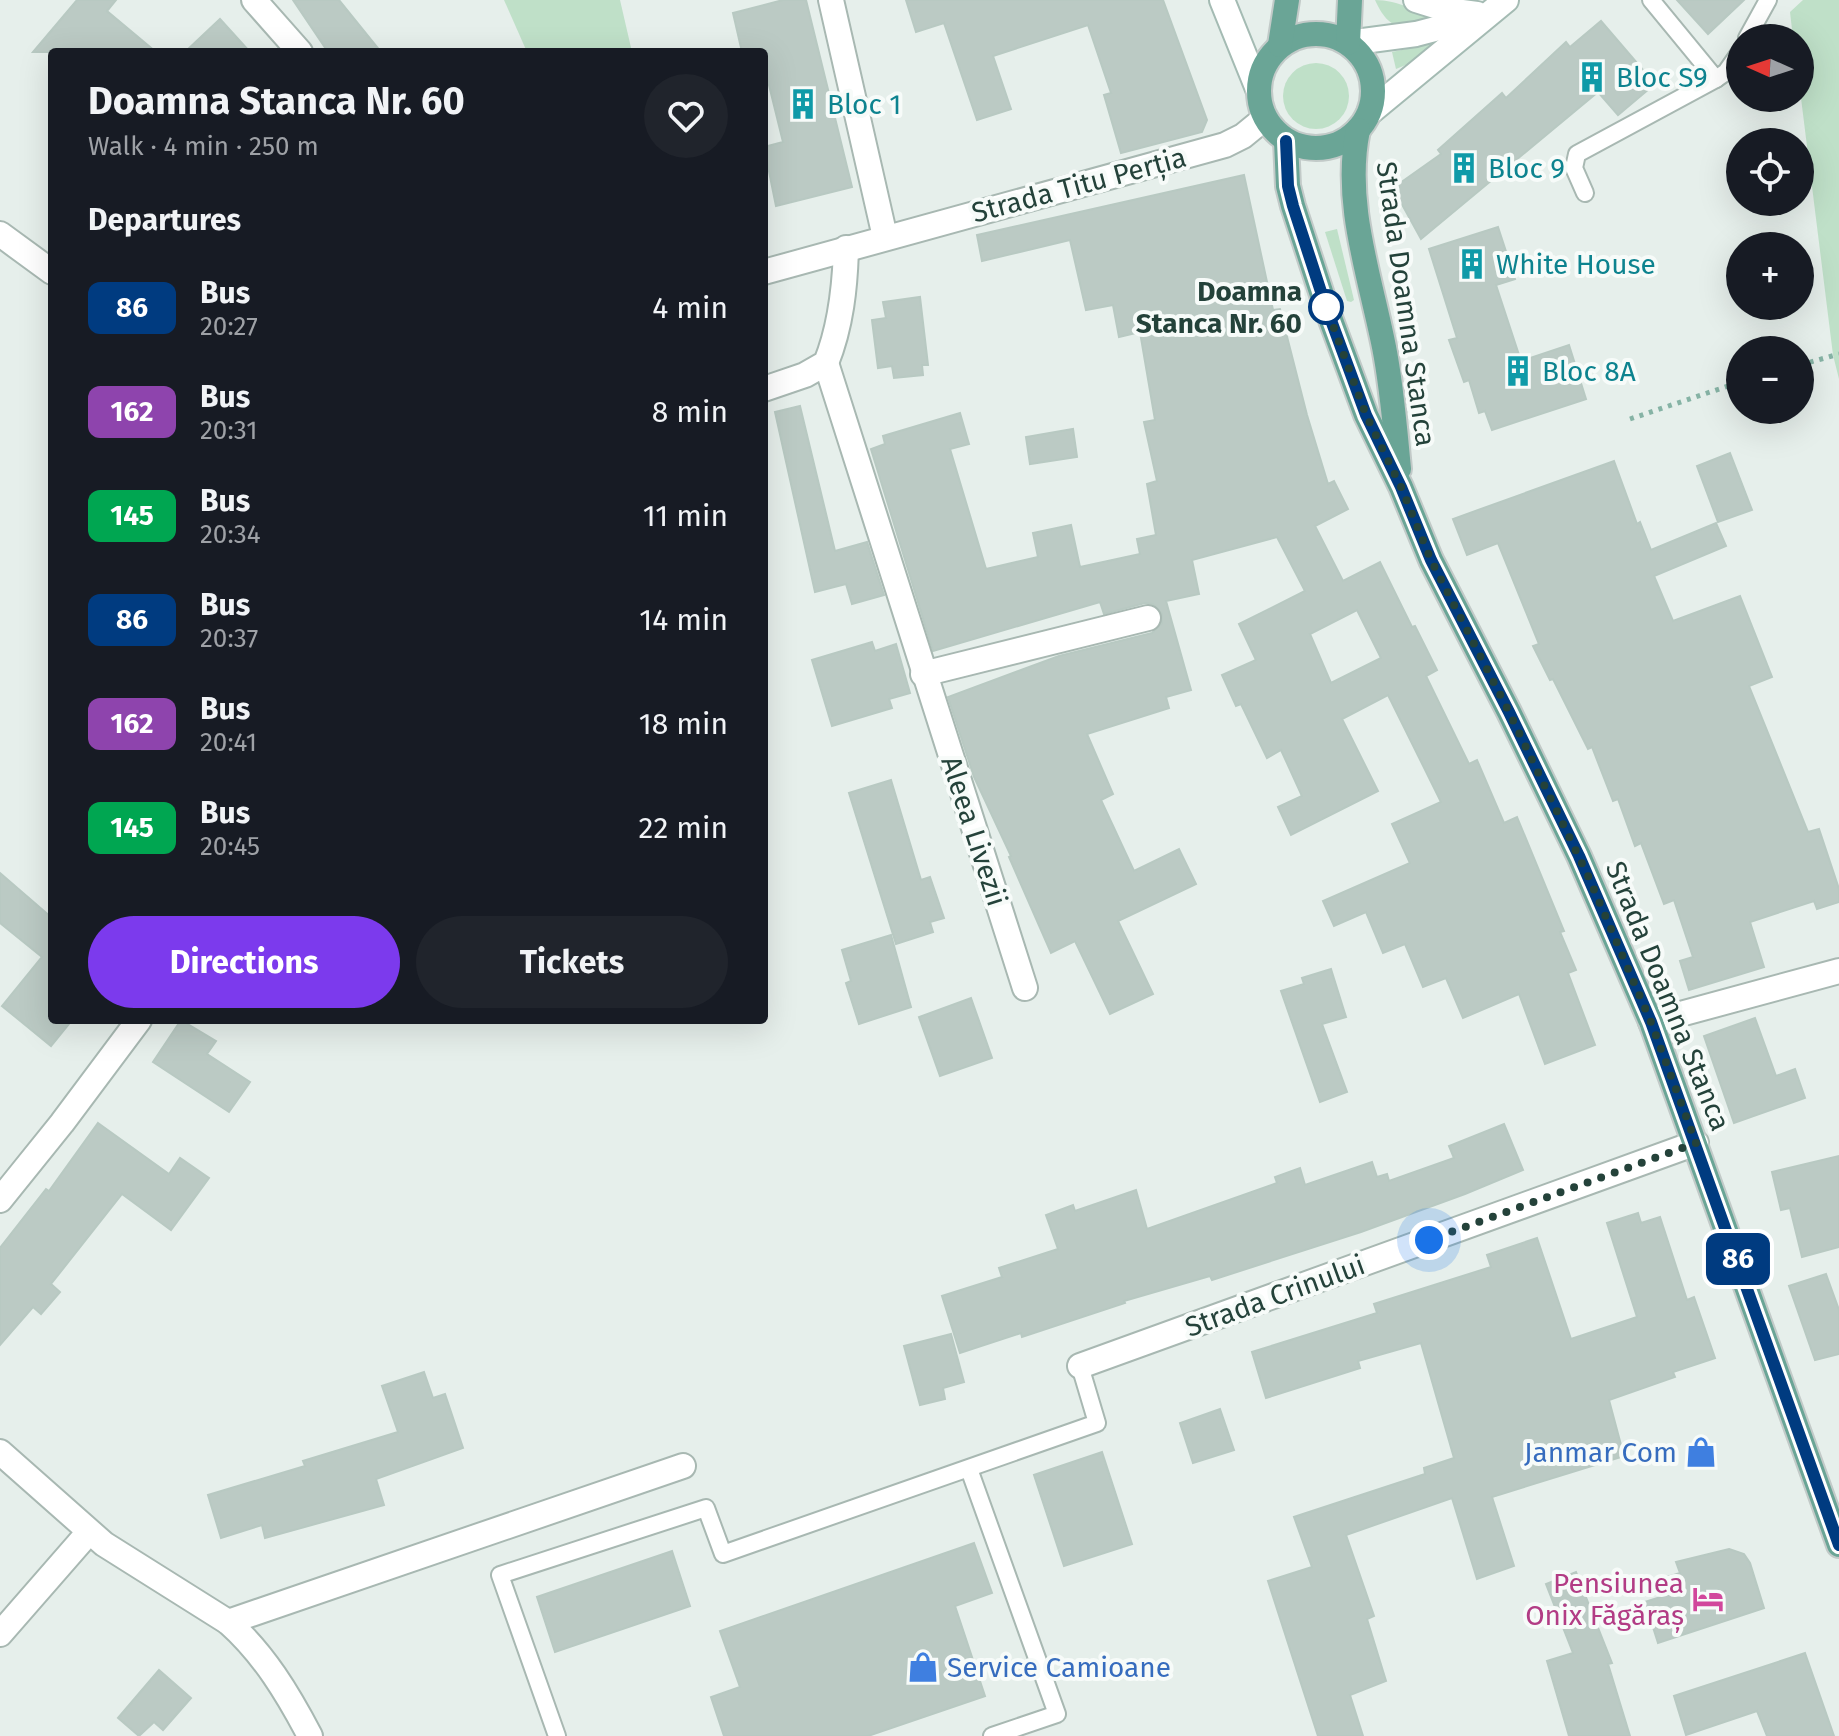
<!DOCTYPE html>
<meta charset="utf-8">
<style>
body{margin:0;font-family:"Fira Sans",sans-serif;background:#20242c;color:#f1f3f6;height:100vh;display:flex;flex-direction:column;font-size:30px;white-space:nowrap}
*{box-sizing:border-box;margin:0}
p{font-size:26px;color:#9ea1a6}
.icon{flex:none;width:44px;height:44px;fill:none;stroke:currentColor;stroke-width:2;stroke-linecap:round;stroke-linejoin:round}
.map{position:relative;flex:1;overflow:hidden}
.side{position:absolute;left:48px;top:48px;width:720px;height:976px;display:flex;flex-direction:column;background:#171b24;border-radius:8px;box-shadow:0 8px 32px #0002}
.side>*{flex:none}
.badge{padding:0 16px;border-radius:12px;font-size:28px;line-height:52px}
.needle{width:52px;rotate:273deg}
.controls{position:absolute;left:1726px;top:24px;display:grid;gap:16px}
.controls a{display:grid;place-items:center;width:88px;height:88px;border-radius:50%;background:#171b24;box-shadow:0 8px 32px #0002;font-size:40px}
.you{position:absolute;width:40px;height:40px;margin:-20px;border:6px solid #fff;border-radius:50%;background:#1a73e8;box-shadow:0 0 0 12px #1a73e833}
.map>.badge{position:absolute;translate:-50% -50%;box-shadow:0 0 0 4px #fff}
h2{padding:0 40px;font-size:30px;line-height:72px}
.round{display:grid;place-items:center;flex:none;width:84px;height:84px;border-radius:42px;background:#20242c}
.overview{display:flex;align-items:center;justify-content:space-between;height:136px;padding:0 40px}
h1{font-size:38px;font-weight:700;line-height:60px}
.cta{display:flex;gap:16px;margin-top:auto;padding:16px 40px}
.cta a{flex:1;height:92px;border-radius:48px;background:#7c3aed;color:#fff;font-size:32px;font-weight:700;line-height:92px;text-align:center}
.cta a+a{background:#20242c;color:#f1f3f6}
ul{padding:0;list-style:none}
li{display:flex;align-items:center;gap:24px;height:104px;padding:0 40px}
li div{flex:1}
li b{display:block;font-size:30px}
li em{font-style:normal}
li .badge{min-width:88px;font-weight:700;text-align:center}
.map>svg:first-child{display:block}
.green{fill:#bfe0c8}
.building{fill:#bbcac4;stroke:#b8c9c2;stroke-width:2;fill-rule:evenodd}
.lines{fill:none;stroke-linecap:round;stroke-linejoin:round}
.lane-casing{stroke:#a8b8b2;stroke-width:20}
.street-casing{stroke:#a8b8b2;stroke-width:28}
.secondary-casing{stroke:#a4bbb3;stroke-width:28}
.primary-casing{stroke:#c2cac8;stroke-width:28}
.path{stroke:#86b3a5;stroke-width:5;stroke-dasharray:4 6;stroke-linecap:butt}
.lane{stroke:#fff;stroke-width:16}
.street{stroke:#fff;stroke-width:24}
.secondary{stroke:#fff;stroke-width:24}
.primary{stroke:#6aa596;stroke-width:24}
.line-casing{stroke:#fff;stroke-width:18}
.line{stroke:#003b80;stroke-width:12}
.walk{stroke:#24423a;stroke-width:8;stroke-dasharray:0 14.4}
.stop-dot{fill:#fff;stroke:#003b80;stroke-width:4}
.labels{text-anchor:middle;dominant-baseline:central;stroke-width:8;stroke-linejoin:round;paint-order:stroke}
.culture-label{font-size:28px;fill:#0d838f;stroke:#f7fbf9;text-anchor:start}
.street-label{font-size:28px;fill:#24423a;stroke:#f7fbf9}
.stop-label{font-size:28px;font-weight:bold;fill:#24423a;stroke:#f7fbf9;text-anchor:end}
.shop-label{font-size:28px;fill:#366cbe;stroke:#f7fbf9;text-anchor:end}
.hotel-label{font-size:28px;fill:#b23c85;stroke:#f7fbf9;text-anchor:end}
</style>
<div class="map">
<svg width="1839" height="1736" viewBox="0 0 1839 1736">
<rect width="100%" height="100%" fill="#e6efeb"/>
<g class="green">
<path d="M504,0H620L632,52H527Z"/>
<path d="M1375,0C1399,0 1416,13 1442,15C1409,27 1392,38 1375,0Z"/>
<path d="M1803,0H1839V379L1833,355L1800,90V38H1793L1790,12Z"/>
<path d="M1440,42L1413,62L1396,69L1392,52Z"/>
<circle cx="1316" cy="96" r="33"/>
<path d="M1337,229L1354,300L1351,302L1347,301L1325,232Z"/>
</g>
<g class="building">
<path d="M77,0H116L107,11L156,52H33Z"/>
<path d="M293,0H339L381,52H328Z"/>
<path d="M783,0H806L852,187L776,206L764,147L783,142L764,65V52H742L733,13Z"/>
<path d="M906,0H1163L1207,120L1202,132L1121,153L1104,95L1111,93L1088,25L993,56L1011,109L977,120L944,23L916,32Z"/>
<path d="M1677,0H1744L1708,34Z"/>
<path d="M220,19L250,52H185Z"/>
<path d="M1601,21L1655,84L1618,115L1598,92L1421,239L1393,188L1441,154L1438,150L1502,93L1506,98L1566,42L1570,47Z"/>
<path d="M1244,175L1273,310L1280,309L1307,415L1328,484L1334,481L1348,509L1315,526L1343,581L1380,562L1412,627L1415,626L1437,670L1426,676L1469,764L1477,760L1504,823L1517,817L1564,931L1560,932L1576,970L1568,973L1595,1045L1545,1064L1519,994L1463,1018L1446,978L1423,987L1405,944L1383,953L1366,912L1334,926L1323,901L1410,863L1392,824L1441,802L1388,695L1342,719L1378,791L1291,835L1278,807L1302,796L1281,750L1267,758L1241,704L1236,706L1222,675L1256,660L1239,624L1305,591L1277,537L1192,560L1199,594L1166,601L1191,690L1166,697L1169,708L1087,734L1113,794L1101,800L1134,871L1179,849L1196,884L1118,921L1153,994L1110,1014L1075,941L1051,953L1009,857L1011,856L974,777L948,697L1059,656L1152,633L1162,623V614L1153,604L1145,603L1104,614L1100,602L933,651L871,449L885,444L883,436L960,413L969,444L950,449L986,569L1038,557L1033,533L1071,525L1080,567L1140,554L1137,539L1156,535L1147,484L1157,481L1144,422L1155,420L1140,332L1119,337L1113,305L1086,310L1070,240L982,261L977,235ZM1357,610L1381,658L1331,683L1310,634Z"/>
<path d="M1498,227L1515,279L1496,285L1521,361L1569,345L1586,399L1492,430L1485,411L1479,413L1469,380L1464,382L1449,340L1457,338L1429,249Z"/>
<path d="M920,297L928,365H922L923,375L894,378L892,366L878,368L872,320L886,318L883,302Z"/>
<path d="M800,406L835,551L867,542L884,595L852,604L846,584L815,592L775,412Z"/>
<path d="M1073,429L1077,457L1030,464L1026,437Z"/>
<path d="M1730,453L1752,510L1718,522L1697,466Z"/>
<path d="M1614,461L1637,524L1640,522L1651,550L1716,523L1726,546L1654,576L1673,621L1740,596L1772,677L1749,686L1808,832L1819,829L1839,889V902L1817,909L1814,901L1750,922L1764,967L1689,990L1680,961L1693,957L1674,900L1664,904L1641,843L1635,846L1618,799L1613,801L1592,747L1588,749L1553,679L1550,680L1533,646L1539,644L1498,543L1467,555L1453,519Z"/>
<path d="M872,642L875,651L896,644L910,693L889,699L892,708L832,726L812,660Z"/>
<path d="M891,780L921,880L930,877L944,918L930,922L933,932L896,944L849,793Z"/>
<path d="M0,873L52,918V1020H64L69,1024L51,1046L2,1006L42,957L0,923Z"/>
<path d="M891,935L911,1007L859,1024L846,983L851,981L842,950Z"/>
<path d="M1331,969L1346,1017L1322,1024L1347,1092L1320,1102L1281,991L1304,984L1302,978Z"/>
<path d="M971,998L992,1058L940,1076L919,1017Z"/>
<path d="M1755,1018L1776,1076L1795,1069L1805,1098L1734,1123L1704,1036Z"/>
<path d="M181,1020L216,1041L207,1054L250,1082L229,1112L153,1062Z"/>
<path d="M98,1123L169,1174L180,1158L209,1178L171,1230L122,1194L51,1284L60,1292L41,1314L33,1307L0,1345V1248L46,1189L49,1191Z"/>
<path d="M1504,1124L1523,1170L1465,1194L1361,1232L1212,1280L1210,1276L1124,1301L1125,1303L1022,1337L1021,1333L960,1353L942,1296L1002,1277L999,1268L1058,1249L1046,1215L1073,1205L1075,1211L1136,1190L1147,1229L1277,1183L1275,1177L1300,1168L1305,1185L1372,1162L1377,1177L1387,1174L1389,1181L1454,1158L1449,1146Z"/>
<path d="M1839,1156V1247L1802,1257L1790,1208L1781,1210L1772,1172Z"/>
<path d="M1638,1213L1641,1223L1660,1217L1687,1300L1694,1297L1715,1358L1673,1372L1675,1377L1609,1400L1624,1456L1492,1497L1514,1566L1477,1579L1452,1498L1346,1535L1374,1616L1367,1619L1386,1681L1350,1695L1363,1736H1318L1268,1581L1312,1567L1294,1517L1425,1474L1424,1468L1454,1458L1421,1343L1358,1361L1360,1368L1266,1398L1252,1352L1377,1313L1374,1304L1491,1267L1487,1255L1537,1238L1571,1339L1637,1317L1607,1223Z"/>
<path d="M1826,1274L1839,1310V1354L1815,1360L1789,1286Z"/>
<path d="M951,1334L964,1382L943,1388L945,1399L920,1405L904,1346Z"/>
<path d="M424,1372L433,1398L445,1394L463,1448L376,1479L384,1505L265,1538L262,1525L221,1538L208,1495L305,1466L303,1461L398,1432L382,1386Z"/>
<path d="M1220,1409L1234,1450L1193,1463L1180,1423Z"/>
<path d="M1102,1452L1132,1544L1064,1566L1034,1475Z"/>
<path d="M974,1543L992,1593L955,1606L985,1696L868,1736H724L711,1697L740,1687L720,1631Z"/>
<path d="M1729,1549L1744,1554L1750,1563L1764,1608L1658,1643L1645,1602L1667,1595L1661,1579L1680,1573L1676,1562Z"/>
<path d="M672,1551L690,1606L555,1652L537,1597Z"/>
<path d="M1576,1572L1612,1663L1608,1664L1630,1736H1569L1547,1661L1573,1653L1546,1584Z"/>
<path d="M1805,1653L1834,1736H1767L1757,1711L1686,1735L1674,1696Z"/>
<path d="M159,1670L191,1698L163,1730L154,1722L139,1736L118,1718Z"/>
</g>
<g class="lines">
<defs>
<g id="lane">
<path d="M1651,0L1716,79"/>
<path d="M1747,38L1768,0"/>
<path d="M1585,193L1574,168L1577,154L1716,79L1726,72L1740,52"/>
<path d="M969,1469L1057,1714L992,1736"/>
<path d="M557,1736L500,1575L706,1508L723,1554L1097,1423L1080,1366"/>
</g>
<g id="street">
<path d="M254,0L300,52"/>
<path d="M831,0L885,237"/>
<path d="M0,234L52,272"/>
<path d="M764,272L1225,145L1243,136L1265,118"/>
<path d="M826,363L1025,988"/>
<path d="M764,389L805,375L826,363C841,326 845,287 846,248"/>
<path d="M923,674L1148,618"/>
<path d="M1651,1022L1839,971"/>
<path d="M0,1200L62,1123L139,1020"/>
<path d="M1080,1366L1696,1143"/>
<path d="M0,1452L104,1544L228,1622C264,1654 288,1694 310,1736"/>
<path d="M228,1622L683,1466"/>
<path d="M0,1634L89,1532"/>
</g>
<g id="secondary">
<path d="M1222,0L1258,89"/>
<path d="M1416,0L1448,10L1477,14"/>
<path d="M1348,43L1416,34L1477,18"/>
<path d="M1369,113L1506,0"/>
</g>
<g id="primary">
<circle cx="1316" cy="91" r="57"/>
<path d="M1348,43L1350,0"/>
<path d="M1280,45L1287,0"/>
<path d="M1358,130C1343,202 1370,276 1384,347C1392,387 1395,428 1399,469"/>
<path d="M1286,141L1288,186L1293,206L1325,304L1366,415L1401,487L1431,560L1509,712L1579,856L1651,1022L1839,1545"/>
</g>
</defs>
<use href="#lane" class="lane-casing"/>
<use href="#street" class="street-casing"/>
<use href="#secondary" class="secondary-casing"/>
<use href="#primary" class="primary-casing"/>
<g class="path">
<path d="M1800,365L1839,354"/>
<path d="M1630,419L1740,382"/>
</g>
<use href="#lane" class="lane"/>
<use href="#street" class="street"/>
<use href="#secondary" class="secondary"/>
<use href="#primary" class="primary"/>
</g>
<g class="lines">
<defs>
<path id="line" d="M1286,141L1288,186L1293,206L1325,304L1366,415L1401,487L1431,560L1509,712L1579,856L1651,1022L1839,1545"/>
</defs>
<use href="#line" class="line-casing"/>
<use href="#line" class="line"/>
<path class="walk" d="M1326,307L1325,304L1366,415L1401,487L1431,560L1509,712L1589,878L1651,1022L1696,1143L1429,1240"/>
</g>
<defs>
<symbol id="building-bare" viewBox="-9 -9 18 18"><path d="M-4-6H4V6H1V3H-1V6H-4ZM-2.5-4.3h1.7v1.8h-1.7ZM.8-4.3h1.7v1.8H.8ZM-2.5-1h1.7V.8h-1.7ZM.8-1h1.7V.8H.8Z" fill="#0f9aa8" stroke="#f7fbf9" stroke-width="2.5" paint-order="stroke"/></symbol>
<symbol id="shop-bare" viewBox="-9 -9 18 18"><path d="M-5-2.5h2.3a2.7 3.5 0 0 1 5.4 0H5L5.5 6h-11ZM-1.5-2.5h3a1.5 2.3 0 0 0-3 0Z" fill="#3f7fe0" stroke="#f7fbf9" stroke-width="2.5" paint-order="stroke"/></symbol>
<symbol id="hotel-bare" viewBox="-9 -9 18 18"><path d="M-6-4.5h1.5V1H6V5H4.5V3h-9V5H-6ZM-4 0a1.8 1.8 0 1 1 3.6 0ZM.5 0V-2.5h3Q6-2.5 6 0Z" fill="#d1479c" stroke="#f7fbf9" stroke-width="2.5" paint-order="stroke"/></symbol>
</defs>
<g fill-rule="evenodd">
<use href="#building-bare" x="1570" y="55" width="44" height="44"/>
<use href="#building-bare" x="781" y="82" width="44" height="44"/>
<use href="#building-bare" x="1442" y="146" width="44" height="44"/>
<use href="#building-bare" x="1450" y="242" width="44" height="44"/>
<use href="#building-bare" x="1496" y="349" width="44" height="44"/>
<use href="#shop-bare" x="1679" y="1430" width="44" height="44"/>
<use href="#hotel-bare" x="1686" y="1577" width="44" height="44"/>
<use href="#shop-bare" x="901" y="1645" width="44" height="44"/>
</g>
<circle class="stop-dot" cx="1326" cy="307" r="16"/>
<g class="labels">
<g class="culture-label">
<text x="1616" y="77">Bloc S9</text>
<text x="827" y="104">Bloc 1</text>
<text x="1488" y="168">Bloc 9</text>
<text x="1496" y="264">White House</text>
<text x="1542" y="371">Bloc 8A</text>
</g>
<g class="street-label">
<text transform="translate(1079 185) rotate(-15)">Strada Titu Perția</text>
<text transform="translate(1406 304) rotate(82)">Strada Doamna Stanca</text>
<text transform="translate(974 831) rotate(72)">Aleea Livezii</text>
<text transform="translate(1668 996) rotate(68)">Strada Doamna Stanca</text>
<text transform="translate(1275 1296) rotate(-20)">Strada Crinului</text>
</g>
<g class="stop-label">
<text x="1302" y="291">Doamna<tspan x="1302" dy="32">Stanca Nr. 60</tspan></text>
</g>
<g class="shop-label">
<text x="1677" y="1452">Janmar Com</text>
<text x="947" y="1667" text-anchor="start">Service Camioane</text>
</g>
<g class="hotel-label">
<text x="1684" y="1583">Pensiunea<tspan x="1684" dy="32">Onix Făgăraș</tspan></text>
</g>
</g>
</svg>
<div class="controls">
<a><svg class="needle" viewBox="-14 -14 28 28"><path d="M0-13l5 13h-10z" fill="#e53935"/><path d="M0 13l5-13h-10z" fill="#9ea1a6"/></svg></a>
<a><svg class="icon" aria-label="locate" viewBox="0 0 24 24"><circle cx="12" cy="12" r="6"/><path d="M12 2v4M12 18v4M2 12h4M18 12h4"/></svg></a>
<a>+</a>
<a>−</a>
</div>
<div class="you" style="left:1429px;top:1240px"></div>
<b class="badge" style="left:1738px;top:1259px;background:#003b80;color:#fff">86</b>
<section class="side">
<div class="overview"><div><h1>Doamna Stanca Nr. 60</h1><p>Walk · 4 min · 250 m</p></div><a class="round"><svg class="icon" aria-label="heart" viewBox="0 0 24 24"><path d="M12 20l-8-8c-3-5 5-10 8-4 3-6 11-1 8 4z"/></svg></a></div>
<h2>Departures</h2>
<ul>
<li><span class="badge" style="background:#003b80;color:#fff">86</span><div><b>Bus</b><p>20:27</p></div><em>4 min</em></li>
<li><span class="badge" style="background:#8e44ad;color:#fff">162</span><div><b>Bus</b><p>20:31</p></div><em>8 min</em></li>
<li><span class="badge" style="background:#00a651;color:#fff">145</span><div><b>Bus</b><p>20:34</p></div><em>11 min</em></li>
<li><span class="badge" style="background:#003b80;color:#fff">86</span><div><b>Bus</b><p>20:37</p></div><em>14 min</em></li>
<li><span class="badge" style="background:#8e44ad;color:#fff">162</span><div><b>Bus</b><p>20:41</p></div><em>18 min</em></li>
<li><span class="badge" style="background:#00a651;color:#fff">145</span><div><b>Bus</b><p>20:45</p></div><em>22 min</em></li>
</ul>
<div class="cta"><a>Directions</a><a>Tickets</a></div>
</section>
</div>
